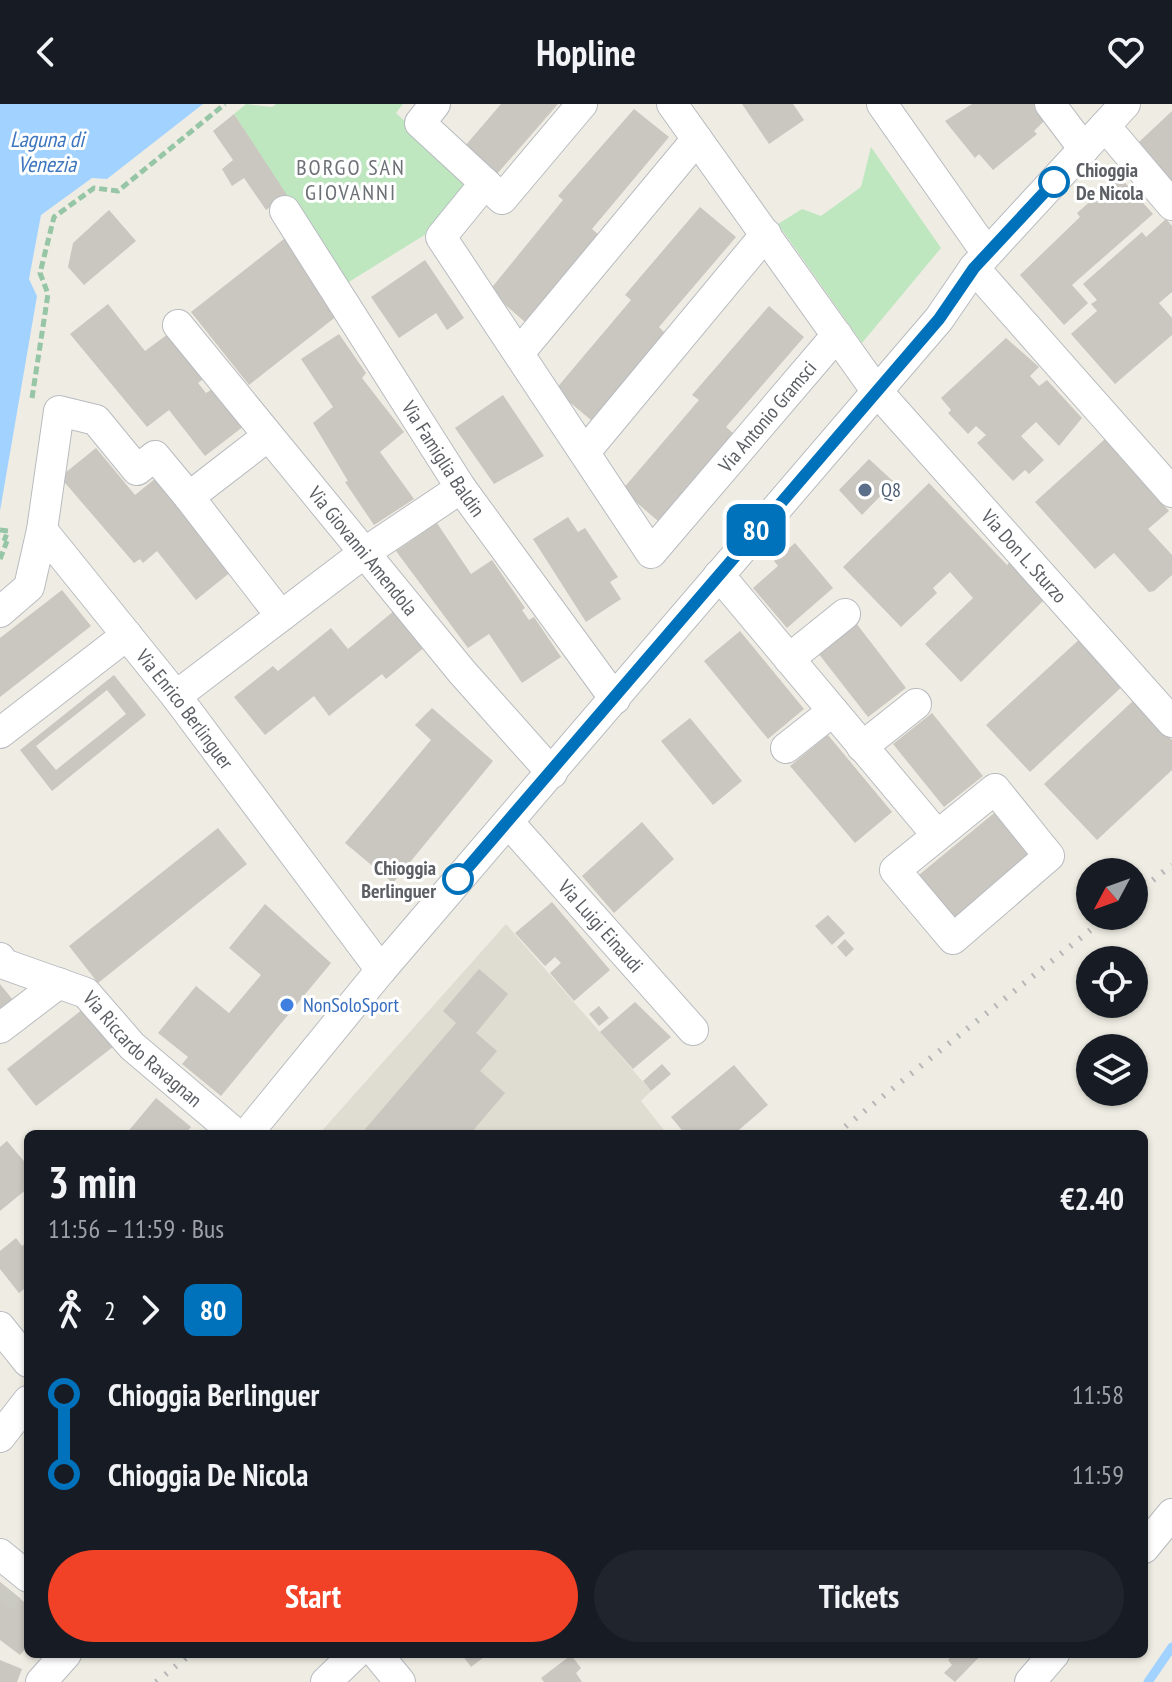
<!DOCTYPE html>
<meta charset="utf-8">
<style>
body{margin:0;font-family:"PT Sans Narrow",sans-serif;background:#20242c;color:#f1f3f6;height:100vh;display:flex;flex-direction:column;font-size:30px;white-space:nowrap}
*{box-sizing:border-box;margin:0}
p{font-size:26px;color:#9ea1a6}
.icon{flex:none;width:44px;height:44px;fill:none;stroke:currentColor;stroke-width:2;stroke-linecap:round;stroke-linejoin:round}
.map{position:relative;flex:1;overflow:hidden}
.sheet{position:absolute;left:24px;top:1026px;width:1124px;height:528px;display:flex;flex-direction:column;background:#171b24;border-radius:12px;box-shadow:0 2px 6px #0004}
.sheet>*{flex:none}
.badge{padding:0 16px;border-radius:12px;font-size:28px;line-height:52px}
.needle{width:52px;rotate:229deg}
.fabs{position:absolute;left:1076px;top:754px;display:grid;gap:16px}
.fabs a{display:grid;place-items:center;width:72px;height:72px;border-radius:50%;background:#171b24;box-shadow:0 2px 6px #0004;font-size:40px}
.map>.badge{position:absolute;translate:-50% -50%;box-shadow:0 0 0 4px #fff}
.legs{display:flex;align-items:center;gap:12px;height:88px;padding:0 24px;font-size:26px}
.legs p{margin-inline-start:auto}
.overview{display:flex;align-items:center;justify-content:space-between;height:136px;padding:0 24px}
h1{font-size:44px;font-weight:700;line-height:60px}
.primary-button{display:flex;gap:16px;margin-top:auto;padding:16px 24px}
.primary-button a{flex:1;height:92px;border-radius:48px;background:#f14126;color:#fff;font-size:32px;font-weight:700;line-height:92px;text-align:center}
.primary-button a+a{background:#20242c;color:#f1f3f6}
ul{padding:0 24px;list-style:none}
li{display:flex;align-items:center;gap:28px;height:80px;font-size:30px}
li i{display:grid;place-items:center;width:12px;height:100%;margin:0 10px;background:currentColor}
li i::after{content:'';width:20px;height:20px;margin:-10px;border:6px solid;border-radius:50%;background:#171b24}
li p{margin-inline-start:auto}
li:first-child i{background:linear-gradient(#0000 50%,currentColor 0)}
li:last-child i{background:linear-gradient(currentColor 50%,#0000 0)}
header{display:flex;justify-content:space-between;align-items:center;height:104px;padding:0 24px;background:#171b24;font-size:36px;font-weight:700}
.map>svg:first-child{display:block}
.education{fill:#dfdcd1}
.green{fill:#bee7c0}
.water{fill:#a2d2ff}
.lines{fill:none;stroke-linecap:round;stroke-linejoin:round}
.stream{stroke:#a2d2ff;stroke-width:9}
.building{fill:#cac6c0;fill-rule:evenodd}
.minor-tunnel{stroke:#cacac3;stroke-width:30;stroke-dasharray:30 15;stroke-linecap:butt}
.minor-casing{stroke:#b8bbc0;stroke-width:32}
.path{stroke:#96c6a6;stroke-width:5;stroke-dasharray:8 4;stroke-linecap:butt}
.minor{stroke:#fff;stroke-width:30}
.rail{stroke:#b6b7b7;stroke-width:6;stroke-dasharray:2 10;stroke-linecap:butt}
.line-1-casing{stroke:#fff;stroke-width:18}
.line-1{stroke:#0072bc;stroke-width:12}
.stop-1-dot{fill:#fff;stroke:#0072bc;stroke-width:4}
.service-dot{fill:#5c6f8a;stroke:#fff;stroke-width:3}
.shop-dot{fill:#3f7fe0;stroke:#fff;stroke-width:3}
.labels{text-anchor:middle;dominant-baseline:central;stroke-width:6;stroke-linejoin:round;paint-order:stroke}
.stop-label{font-size:20px;font-weight:bold;fill:#5b5f64;stroke:#fff;text-anchor:start}
.street-label{font-size:20px;fill:#5b5f64;stroke:#fff}
.service-label{font-size:20px;fill:#4e5e75;stroke:#fff;text-anchor:start}
.shop-label{font-size:20px;fill:#366cbe;stroke:#fff;text-anchor:start}
.water-label{font-size:22px;font-style:italic;fill:#3d76bf;stroke:#fff}
.neighbourhood-label{font-size:22px;letter-spacing:2px;fill:#6c7176;stroke:#fff}
</style>
<header><svg class="icon" aria-label="back" viewBox="0 0 24 24"><path d="M15 5l-7 7 7 7"/></svg>Hopline<svg class="icon" aria-label="heart" viewBox="0 0 24 24"><path d="M12 20l-8-8c-3-5 5-10 8-4 3-6 11-1 8 4z"/></svg></header>
<div class="map">
<svg width="1172" height="1578" viewBox="0 0 1172 1578">
<rect width="100%" height="100%" fill="#efede3"/>
<path class="education" d="M506,820L651,987L641,997L667,1030H319Z"/>
<g class="green">
<path d="M246,0L272,3L276,0H403L396,9L469,78L431,127L344,181L234,10Z"/>
<path d="M871,43L941,144L862,239L778,120L802,105L821,112L861,83Z"/>
</g>
<path class="water" d="M0,0H203L107,75L92,74L41,111L29,175L37,192L0,407Z"/>
<g class="lines">
<path class="stream" d="M1148,1578L1172,1543"/>
</g>
<g class="building">
<path d="M501,0H558L497,70L465,42Z"/>
<path d="M742,0H793L804,16L769,40Z"/>
<path d="M972,0H1035L1047,14L1034,27L1037,30L993,66L979,50L975,54L945,17Z"/>
<path d="M634,5L669,33L592,125L598,130L525,218L489,187L563,96L558,92Z"/>
<path d="M1172,7V77L1139,38Z"/>
<path d="M234,10L287,91L266,106L244,74L232,82L222,65L233,56L213,27Z"/>
<path d="M1119,72L1153,110L1072,181L1088,199L1064,221L1020,171L1080,113L1077,109Z"/>
<path d="M700,103L736,133L659,223L665,229L591,316L555,286L631,196L625,191Z"/>
<path d="M109,106L136,137L84,181L68,163L73,139Z"/>
<path d="M1166,115L1172,122V188L1159,199L1172,214V231L1115,280L1071,230L1097,207L1091,200L1097,196L1083,180L1142,128L1146,133Z"/>
<path d="M289,131L347,204L249,281L191,208Z"/>
<path d="M425,156L464,214L447,226L436,209L399,234L371,193Z"/>
<path d="M108,200L145,247L168,230L203,275L198,279L206,289L214,284L244,322L205,352L169,306L147,323L70,230Z"/>
<path d="M769,202L804,233L726,323L733,329L658,417L622,386L699,296L692,291Z"/>
<path d="M339,230L366,269L362,274L404,328L380,348L414,395L374,421L345,378L348,377L313,319L333,303L301,255Z"/>
<path d="M1006,234L1039,263L1030,272L1039,282L1047,276L1082,314L1059,342L1036,318L1021,332L1044,356L1029,370L1025,366L1013,377L977,339L986,331L976,322L968,330L948,309L951,306L941,294Z"/>
<path d="M503,291L544,352L494,380L455,324Z"/>
<path d="M1105,335L1169,407L1148,425L1172,451V471L1154,487L1149,488L1114,449L1095,465L1035,398Z"/>
<path d="M96,344L135,391L156,374L232,467L196,496L157,447L143,459L140,455L134,459L60,373Z"/>
<path d="M869,355L894,378L862,411L839,386Z"/>
<path d="M929,379L1007,461L1014,454L1049,491L961,578L925,540L973,494L950,468L933,484L937,489L901,523L843,463Z"/>
<path d="M568,413L578,428L585,424L618,473L610,478L621,495L586,518L533,435Z"/>
<path d="M437,419L471,470L492,456L525,504L522,506L529,516L534,513L561,553L522,579L489,530L468,544L396,447Z"/>
<path d="M795,439L833,484L787,524L753,484L778,462L774,457Z"/>
<path d="M62,486L91,522L0,593V534Z"/>
<path d="M395,506L426,542L386,575L382,570L329,612L314,592L265,631L234,593L273,562L278,567L331,524L348,545Z"/>
<path d="M856,519L906,584L868,613L818,549Z"/>
<path d="M740,527L804,605L768,635L704,557Z"/>
<path d="M1083,532L1126,579L1030,668L986,621Z"/>
<path d="M114,571L146,611L52,687L20,646ZM107,586L126,610L56,666L36,642Z"/>
<path d="M1134,596L1172,636V666L1097,736L1044,680Z"/>
<path d="M432,604L493,657L393,779L345,739L431,636L415,621Z"/>
<path d="M932,609L983,672L944,703L893,640Z"/>
<path d="M690,614L742,677L713,701L661,637Z"/>
<path d="M828,631L892,708L855,739L790,662Z"/>
<path d="M999,705L1040,751L954,822L914,775Z"/>
<path d="M642,718L674,755L614,809L582,772Z"/>
<path d="M218,724L247,760L98,879L69,842Z"/>
<path d="M552,798L610,866L574,897L550,869L561,859L555,853L545,862L515,829Z"/>
<path d="M265,800L331,859L221,992L182,960L188,953L158,929L196,882L229,909L261,871L229,844Z"/>
<path d="M828,811L845,829L832,841L815,822Z"/>
<path d="M845,835L854,845L846,853L837,843Z"/>
<path d="M479,865L508,890L476,929L497,947L480,967L505,989L470,1030H361L456,919L443,907Z"/>
<path d="M0,880L17,901L0,914Z"/>
<path d="M635,898L671,933L633,965L600,928Z"/>
<path d="M599,902L609,914L599,922L589,910Z"/>
<path d="M83,905L113,943L36,1002L7,965Z"/>
<path d="M662,960L671,970L651,987L643,977Z"/>
<path d="M734,961L768,1001L734,1030H685L671,1013Z"/>
<path d="M156,994L191,1023L185,1030H126Z"/>
<path d="M7,1037L28,1062V1084L0,1107V1043Z"/>
<path d="M16,1134L22,1142L28,1137V1182L19,1189L0,1165V1147Z"/>
<path d="M0,1479L28,1501V1542L20,1551L0,1536Z"/>
<path d="M465,1550H488L471,1563L463,1552Z"/>
<path d="M953,1550H982L955,1578L944,1569L952,1561L948,1556Z"/>
<path d="M571,1551L581,1564L576,1569L582,1578H544L541,1574Z"/>
<path d="M0,1556L22,1565L17,1578H0Z"/>
</g>
<g class="lines">
<path class="minor-tunnel" d="M0,1496L9,1485"/>
<defs>
<g id="minor">
<path d="M435,0L420,19L485,79"/>
<path id="s1" d="M582,0L502,95L485,79L441,133L651,449L837,231"/>
<path id="s2" d="M672,0L875,285L1172,618"/>
<path d="M882,0L979,138L990,146"/>
<path d="M1050,0L1084,45"/>
<path d="M1105,22L1172,101"/>
<path id="s3" d="M285,107L461,384L615,595"/>
<path d="M974,164L1172,388"/>
<path id="s4" d="M178,221L462,568L552,669"/>
<path d="M519,249L697,35"/>
<path d="M585,348L766,130"/>
<path d="M189,393L281,512"/>
<path d="M42,426L59,307L96,316L137,366L155,352L189,393L268,332"/>
<path d="M719,471L937,731"/>
<path id="s5" d="M0,508L29,483L42,426L176,592L381,866"/>
<path d="M789,555L845,510"/>
<path d="M176,592L364,449L461,384"/>
<path d="M0,629L127,531"/>
<path d="M862,643L916,600"/>
<path d="M786,644L833,607"/>
<path d="M995,685L1049,752L953,835L895,766Z"/>
<path id="s6" d="M509,719L693,926"/>
<path id="s7" d="M0,854L4,860L86,889L132,942L236,1030"/>
<path d="M0,924L59,879"/>
<path d="M247,1030L381,866L939,215L974,164L1125,0"/>
<path d="M0,1223L28,1258"/>
<path d="M0,1333L28,1297"/>
<path d="M1144,1444L1172,1410"/>
<path d="M0,1450L28,1473"/>
<path d="M377,1550L400,1578"/>
<path d="M41,1578L66,1550"/>
<path d="M326,1578L355,1550"/>
<path d="M1030,1578L1054,1550"/>
</g>
</defs>
<use href="#minor" class="minor-casing"/>
<g class="path">
<path d="M32,294L48,190L40,169L54,113L94,84L118,87L225,0"/>
<path d="M0,426L8,427L4,437"/>
<path d="M0,455L7,437"/>
</g>
<use href="#minor" class="minor"/>
<g class="rail">
<path d="M1134,791L1172,761"/>
<path d="M836,1030L1108,812"/>
<path d="M156,1578L191,1550"/>
</g>
</g>
<g class="lines">
<defs>
<path id="line-1" d="M458,775L939,215L974,164L1054,78"/>
</defs>
<use href="#line-1" class="line-1-casing"/>
<use href="#line-1" class="line-1"/>
</g>
<g class="stop-1-dot">
<circle cx="1054" cy="78" r="14"/>
<circle cx="458" cy="775" r="14"/>
</g>
<circle class="service-dot" cx="865" cy="386" r="8"/>
<circle class="shop-dot" cx="287" cy="901" r="8"/>
<g class="labels">
<g class="stop-label">
<text x="1076" y="66">Chioggia<tspan x="1076" dy="23">De Nicola</tspan></text>
<text x="436" y="764" text-anchor="end">Chioggia<tspan x="436" dy="23">Berlinguer</tspan></text>
</g>
<g class="street-label">
<text stroke="none"><textPath href="#s1" startOffset="776">Via Antonio Gramsci</textPath></text>
<text stroke="none"><textPath href="#s3" startOffset="294">Via Famiglia Baldin</textPath></text>
<text stroke="none"><textPath href="#s4" startOffset="292">Via Giovanni Amendola</textPath></text>
<text stroke="none"><textPath href="#s2" startOffset="574">Via Don L. Sturzo</textPath></text>
<text stroke="none"><textPath href="#s5" startOffset="326">Via Enrico Berlinguer</textPath></text>
<text stroke="none"><textPath href="#s6" startOffset="138">Via Luigi Einaudi</textPath></text>
<text stroke="none"><textPath href="#s7" startOffset="174">Via Riccardo Ravagnan</textPath></text>
</g>
<g class="service-label">
<text x="881" y="386">Q8</text>
</g>
<g class="shop-label">
<text x="303" y="901">NonSoloSport</text>
</g>
<g class="water-label">
<text x="47" y="35">Laguna di<tspan x="47" dy="25">Venezia</tspan></text>
</g>
<g class="neighbourhood-label">
<text x="351" y="63">BORGO SAN<tspan x="351" dy="25">GIOVANNI</tspan></text>
</g>
</g>
</svg>
<div class="fabs">
<a><svg class="needle" viewBox="-14 -14 28 28"><path d="M0-13l5 13h-10z" fill="#e53935"/><path d="M0 13l5-13h-10z" fill="#9ea1a6"/></svg></a>
<a><svg class="icon" aria-label="locate" viewBox="0 0 24 24"><circle cx="12" cy="12" r="6"/><path d="M12 2v4M12 18v4M2 12h4M18 12h4"/></svg></a>
<a><svg class="icon" aria-label="layers" viewBox="0 0 24 24"><path d="M12 4l9 5-9 5-9-5zM3 14l9 5 9-5"/></svg></a>
</div>
<b class="badge" style="left:756px;top:426px;background:#0072bc;color:#fff">80</b>
<section class="sheet">
<div class="overview"><div><h1>3 min</h1><p>11:56 – 11:59 · Bus</p></div><b>€2.40</b></div>
<div class="legs"><svg class="icon" aria-label="walk" viewBox="0 0 24 24"><circle cx="13" cy="4" r="2"/><path d="M13 8l-2 6 4 7M11 14l-3 7M7 12l3-4h3l4 4"/></svg>2<svg class="icon" aria-label="forward" viewBox="0 0 24 24"><path d="M9 5l7 7-7 7"/></svg><b class="badge" style="background:#0072bc;color:#fff">80</b></div>
<ul>
<li><i style="color:#0072bc"></i><b>Chioggia Berlinguer</b><p>11:58</p></li>
<li><i style="color:#0072bc"></i><b>Chioggia De Nicola</b><p>11:59</p></li>
</ul>
<div class="primary-button"><a>Start</a><a>Tickets</a></div>
</section>
</div>
